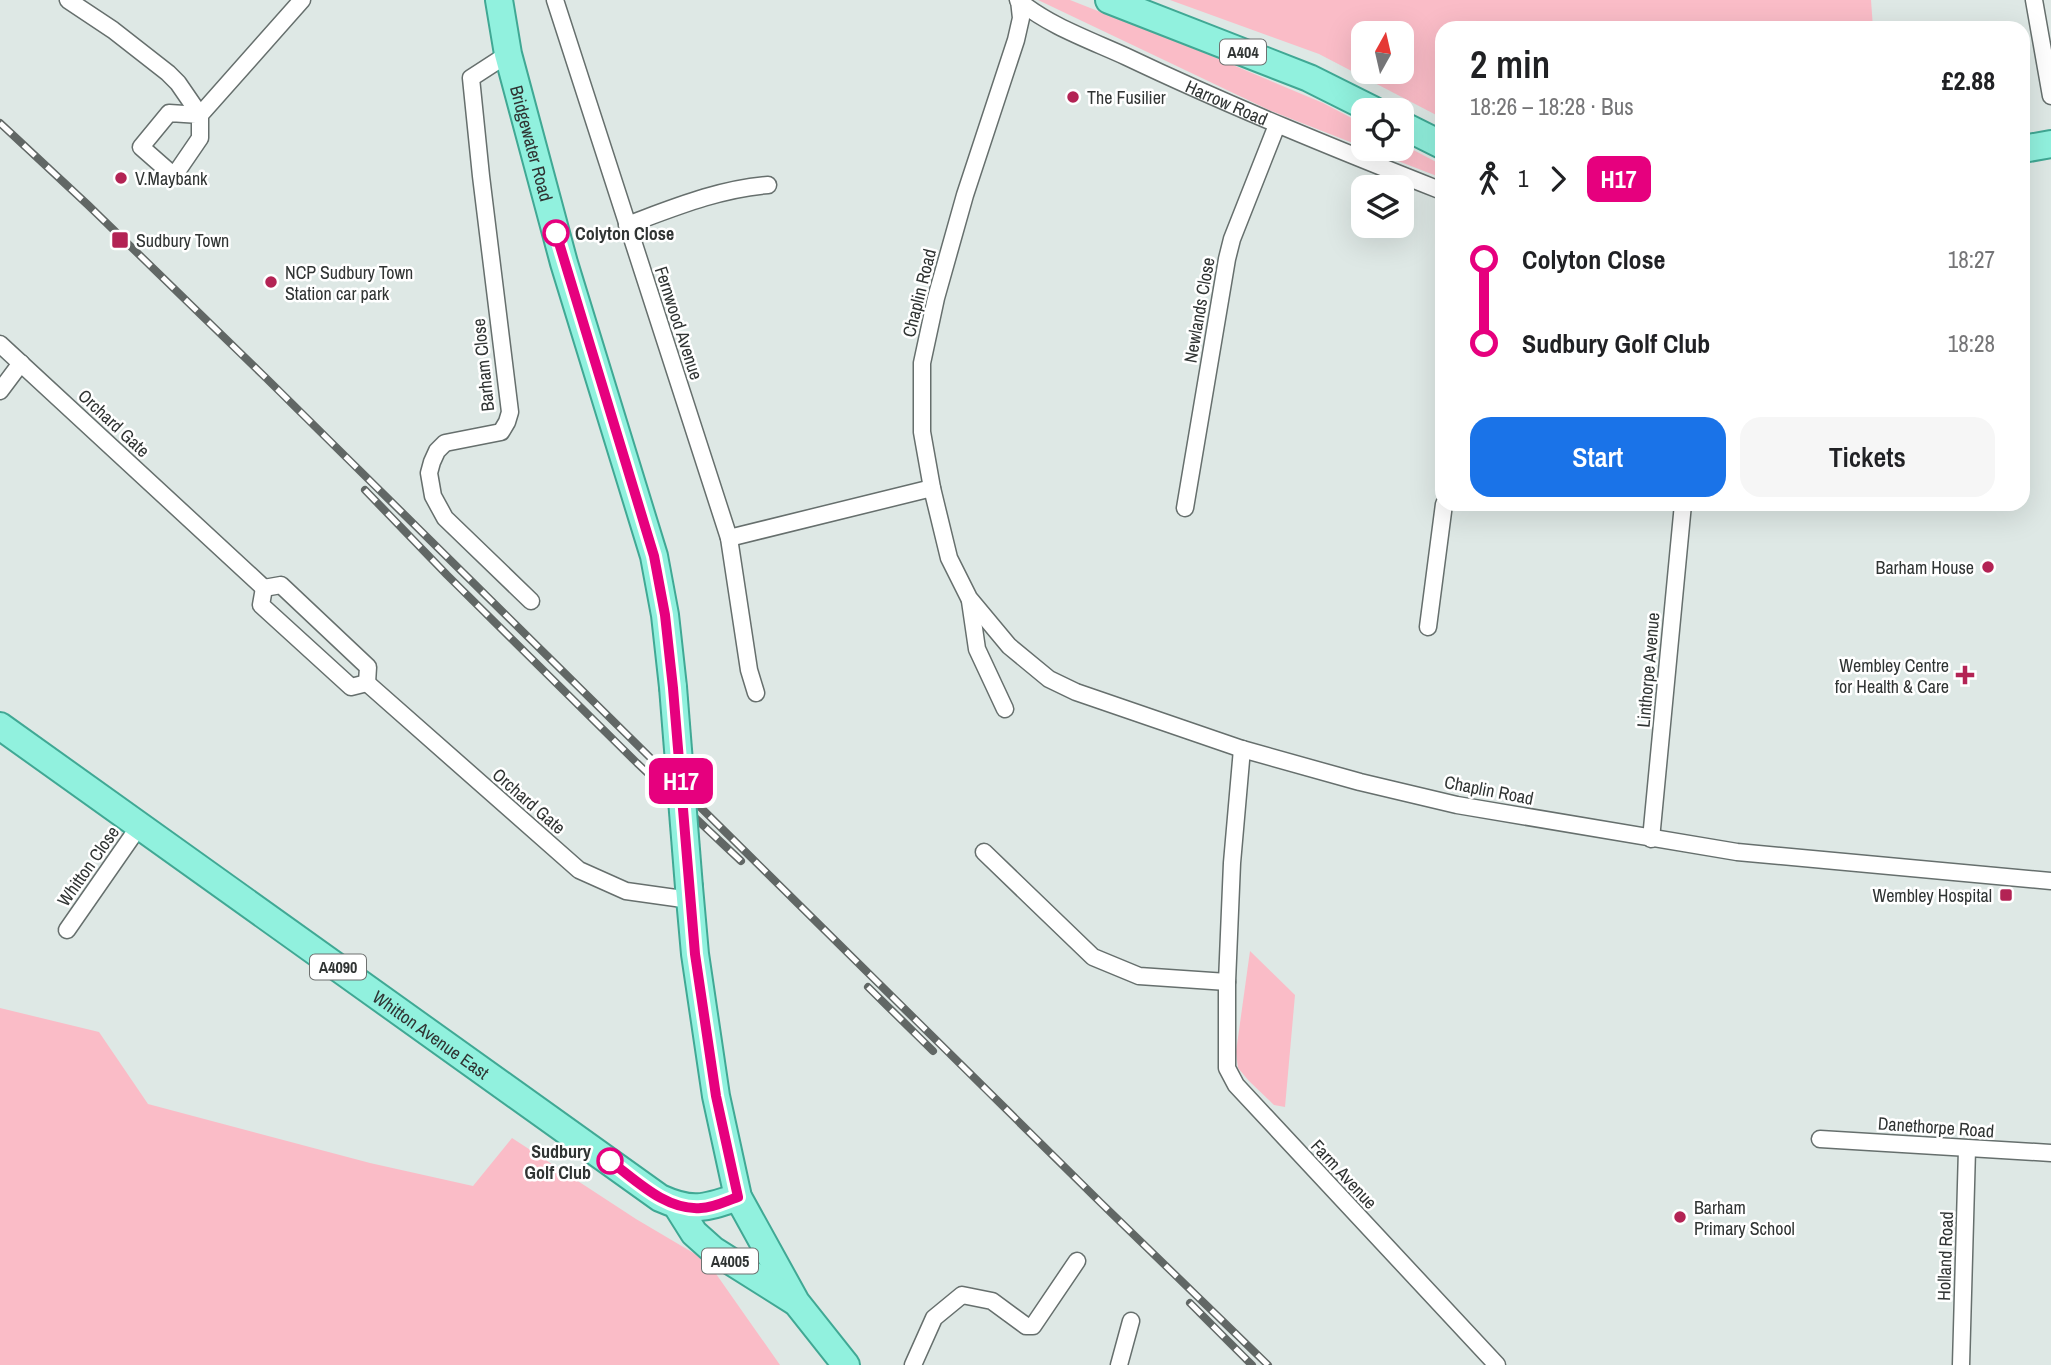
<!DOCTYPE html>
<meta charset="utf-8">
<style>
body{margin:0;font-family:"Archivo Narrow",sans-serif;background:#f6f6f6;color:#202124;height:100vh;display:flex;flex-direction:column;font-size:26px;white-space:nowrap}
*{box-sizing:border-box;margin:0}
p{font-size:23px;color:#757577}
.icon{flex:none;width:38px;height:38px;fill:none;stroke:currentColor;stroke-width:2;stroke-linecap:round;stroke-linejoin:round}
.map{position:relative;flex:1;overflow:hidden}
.panel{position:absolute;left:1435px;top:21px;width:595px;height:490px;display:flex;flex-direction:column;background:#fff;border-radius:21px;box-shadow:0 7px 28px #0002}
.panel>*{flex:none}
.badge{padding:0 14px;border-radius:10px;font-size:24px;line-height:46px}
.needle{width:46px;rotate:8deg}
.controls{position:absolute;left:1351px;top:21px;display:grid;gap:14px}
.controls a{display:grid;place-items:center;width:63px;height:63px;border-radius:14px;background:#fff;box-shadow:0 7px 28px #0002;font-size:35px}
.map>.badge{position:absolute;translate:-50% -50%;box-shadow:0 0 0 4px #fff}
.legs{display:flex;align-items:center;gap:10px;height:77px;padding:0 35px;font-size:23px}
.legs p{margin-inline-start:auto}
.overview{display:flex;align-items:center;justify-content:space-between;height:119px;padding:0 35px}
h1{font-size:38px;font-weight:600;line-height:52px}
.button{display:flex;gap:14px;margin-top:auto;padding:14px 35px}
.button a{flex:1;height:80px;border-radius:21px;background:#1a73e8;color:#fff;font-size:28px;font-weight:600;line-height:80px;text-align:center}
.button a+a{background:#f6f6f6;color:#202124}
ul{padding:0 35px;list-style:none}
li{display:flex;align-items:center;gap:24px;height:84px;font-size:26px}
li i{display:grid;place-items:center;width:10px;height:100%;margin:0 9px;background:currentColor}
li i::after{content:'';width:18px;height:18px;margin:-9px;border:5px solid;border-radius:50%;background:#fff}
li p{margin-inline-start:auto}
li:first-child i{background:linear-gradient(#0000 50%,currentColor 0)}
li:last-child i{background:linear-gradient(currentColor 50%,#0000 0)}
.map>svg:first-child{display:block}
.green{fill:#fabcc7;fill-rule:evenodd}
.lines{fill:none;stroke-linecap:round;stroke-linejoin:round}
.street-casing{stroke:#666f6d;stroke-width:19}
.primary-casing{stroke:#40a894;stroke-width:30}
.street{stroke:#fff;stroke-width:16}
.primary{stroke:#91f1de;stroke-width:26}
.rail-casing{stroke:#616765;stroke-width:8}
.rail{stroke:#fff;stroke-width:5;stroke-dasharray:16;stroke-linecap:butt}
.primary-bridge-casing{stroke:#40a894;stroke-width:30;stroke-linecap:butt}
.primary-bridge{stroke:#91f1de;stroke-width:26}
.line-1-casing{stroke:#fff;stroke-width:16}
.line-1{stroke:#e6007e;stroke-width:10}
.poi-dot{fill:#b32354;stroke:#fff;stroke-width:2.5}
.stop-1-dot{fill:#fff;stroke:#e6007e;stroke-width:3.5}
.labels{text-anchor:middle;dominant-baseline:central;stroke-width:5;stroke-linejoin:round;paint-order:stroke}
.shield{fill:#fff;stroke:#6e7170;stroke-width:2}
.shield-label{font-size:16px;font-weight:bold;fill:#303433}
.poi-label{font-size:18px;fill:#303433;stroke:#fff;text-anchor:start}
.street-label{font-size:18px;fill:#303433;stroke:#fff}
.stop-label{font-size:18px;font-weight:bold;fill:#303433;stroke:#fff;text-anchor:start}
</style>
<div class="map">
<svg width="2051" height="1365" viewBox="0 0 2051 1365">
<rect width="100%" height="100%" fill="#dee8e5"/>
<g class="green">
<path d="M1038,0H1070L1202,52L1323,103L1363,124V147L1269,110Z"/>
<path d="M1170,0H1871L1873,28H1442V118L1319,54ZM1363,33H1402V72H1363Z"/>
<path d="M1402,144L1442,165V178L1367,149H1402Z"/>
<path d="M1250,951L1295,995L1285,1107L1274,1105L1249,1081L1238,1068L1236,1052Z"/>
<path d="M0,1008L99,1032L148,1104L370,1163L473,1186L512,1138L636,1219L707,1261L780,1365H0Z"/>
</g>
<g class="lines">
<defs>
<g id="street">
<path d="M68,0L113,30L168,73L178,83L200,115"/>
<path d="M555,0L729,538L749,670L756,693"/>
<path id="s1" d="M1018,0C1049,26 1090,40 1127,57C1230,106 1336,149 1442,191"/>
<path d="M1019,0L1021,18L1016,40L965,195L936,298L922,363V432L932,488L949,558L969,598L1009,646L1049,679L1076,692L1242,749L1360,782L1457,805L1737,852L2051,881"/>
<path d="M2034,0L2051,96"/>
<path d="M508,54L471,78L481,176L510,412L507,422L501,432L445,443L437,451L432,462L429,473L433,496L445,518L531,601"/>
<path d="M200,115L169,113L141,147L174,176L200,138V115L302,0"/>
<path d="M627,225C673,208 718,189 768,185"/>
<path d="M0,344L264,588"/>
<path d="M0,391L21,363"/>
<path d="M1185,508L1227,259L1232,239L1277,125"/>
<path d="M729,538L932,488"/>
<path d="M264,588L261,605L351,687L367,683"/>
<path d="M264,588L281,585L368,667L367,683"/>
<path d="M970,601L977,649L1005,709"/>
<path d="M1428,627L1444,504"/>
<path d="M367,683L579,870L626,891L690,900"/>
<path d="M1242,749L1232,863L1227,982V1068L1236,1085L1497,1365"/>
<path d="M1651,839L1683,504"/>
<path d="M984,852L1093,957L1139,976L1227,982"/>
<path d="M67,930L140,825"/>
<path d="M1820,1139L2051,1153"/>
<path d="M913,1365L934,1318L962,1295L992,1301L1026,1326H1033L1077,1261"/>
<path d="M1119,1365L1131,1321"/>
<path d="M1961,1365L1967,1149"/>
</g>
<g id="primary">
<path id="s2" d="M499,0L508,54L564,263L654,556L665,615L673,687"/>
<path d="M1109,0L1309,78L1373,110"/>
<path d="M1402,125L1442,145"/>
<path d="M2023,149L2051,144"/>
<path id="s3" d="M0,726L660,1198C693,1213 705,1208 738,1197"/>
<path d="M689,887L695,954L716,1096L738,1197L796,1302L846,1365"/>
<path d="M677,1206L694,1233L713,1250L794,1301"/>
</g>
</defs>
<use href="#street" class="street-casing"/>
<use href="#primary" class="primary-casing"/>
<use href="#street" class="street"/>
<use href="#primary" class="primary"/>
<defs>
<g id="rail">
<path d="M0,123L88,205L266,378L1101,1203L1268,1365"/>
<path d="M365,490L447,575L637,763L741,861"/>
<path d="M868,987L933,1051"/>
<path d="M1190,1303L1252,1365"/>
</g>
</defs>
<use href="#rail" class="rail-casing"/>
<use href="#rail" class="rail"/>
<defs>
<path id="primary-bridge" d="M673,687L689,887"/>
</defs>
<use href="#primary-bridge" class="primary-bridge-casing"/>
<use href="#primary-bridge" class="primary-bridge"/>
</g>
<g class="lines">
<defs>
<path id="line-1" d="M556,233L654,556L665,615L673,688L695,954L716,1096L738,1197C726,1201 713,1208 701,1208C666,1211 636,1180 610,1161"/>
</defs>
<use href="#line-1" class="line-1-casing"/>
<use href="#line-1" class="line-1"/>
</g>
<g class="poi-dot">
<circle cx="1073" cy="97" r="7"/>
<circle cx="121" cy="178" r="7"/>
<rect x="111" y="231" width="18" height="18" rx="3.5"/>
<circle cx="271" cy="282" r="7"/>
<circle cx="1988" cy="567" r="7"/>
<path d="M1961.5 664.5h7v7h7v7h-7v7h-7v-7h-7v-7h7z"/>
<rect x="1999" y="888" width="14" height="14" rx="3.5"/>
<circle cx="1680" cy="1217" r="7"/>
</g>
<g class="stop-1-dot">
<circle cx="556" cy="233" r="12"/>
<circle cx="610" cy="1161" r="12"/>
</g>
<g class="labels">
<g class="shield">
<rect x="1220" y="39.5" width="46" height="25" rx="5"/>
<rect x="310" y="954.5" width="56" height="25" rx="5"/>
<rect x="702" y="1248.5" width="56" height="25" rx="5"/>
</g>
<g class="shield-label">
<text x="1243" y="52">A404</text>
<text x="338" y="967">A4090</text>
<text x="730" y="1261">A4005</text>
</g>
<g class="poi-label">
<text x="1087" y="97">The Fusilier</text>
<text x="135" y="178">V.Maybank</text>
<text x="136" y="240">Sudbury Town</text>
<text x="285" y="272">NCP Sudbury Town<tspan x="285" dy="21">Station car park</tspan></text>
<text x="1974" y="567" text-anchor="end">Barham House</text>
<text x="1949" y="665" text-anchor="end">Wembley Centre<tspan x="1949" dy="21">for Health &amp; Care</tspan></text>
<text x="1992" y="895" text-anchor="end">Wembley Hospital</text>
<text x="1694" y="1207">Barham<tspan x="1694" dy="21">Primary School</tspan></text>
</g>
<g class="street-label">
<text stroke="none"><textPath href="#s1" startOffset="233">Harrow Road</textPath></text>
<text stroke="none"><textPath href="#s2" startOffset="147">Bridgewater Road</textPath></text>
<text transform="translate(919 293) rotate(-76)">Chaplin Road</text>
<text transform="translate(1199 310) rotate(-80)">Newlands Close</text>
<text transform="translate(679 323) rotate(72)">Fernwood Avenue</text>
<text transform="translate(483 365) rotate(-96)">Barham Close</text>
<text transform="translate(114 423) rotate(43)">Orchard Gate</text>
<text transform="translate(1648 670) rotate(-85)">Linthorpe Avenue</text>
<text transform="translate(1489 790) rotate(11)">Chaplin Road</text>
<text transform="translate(529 801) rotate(41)">Orchard Gate</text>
<text transform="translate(88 866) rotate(-55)">Whitton Close</text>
<text stroke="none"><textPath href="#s3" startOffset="530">Whitton Avenue East</textPath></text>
<text transform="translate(1936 1127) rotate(4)">Danethorpe Road</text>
<text transform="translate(1344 1174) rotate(47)">Farm Avenue</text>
<text transform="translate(1945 1256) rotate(-88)">Holland Road</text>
</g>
<g class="stop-label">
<text x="575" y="233">Colyton Close</text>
<text x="591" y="1151" text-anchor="end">Sudbury<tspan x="591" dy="21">Golf Club</tspan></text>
</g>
</g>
</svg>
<div class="controls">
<a><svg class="needle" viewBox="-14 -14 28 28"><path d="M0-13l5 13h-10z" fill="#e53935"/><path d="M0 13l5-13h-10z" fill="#757577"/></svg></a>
<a><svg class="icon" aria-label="locate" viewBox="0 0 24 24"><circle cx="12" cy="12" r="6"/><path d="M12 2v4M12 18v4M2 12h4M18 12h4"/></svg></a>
<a><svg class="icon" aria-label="layers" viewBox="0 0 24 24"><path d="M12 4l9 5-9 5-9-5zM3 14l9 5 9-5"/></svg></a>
</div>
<b class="badge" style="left:681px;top:781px;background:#e6007e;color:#fff">H17</b>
<section class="panel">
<div class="overview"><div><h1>2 min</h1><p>18:26 – 18:28 · Bus</p></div><b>£2.88</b></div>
<div class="legs"><svg class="icon" aria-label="walk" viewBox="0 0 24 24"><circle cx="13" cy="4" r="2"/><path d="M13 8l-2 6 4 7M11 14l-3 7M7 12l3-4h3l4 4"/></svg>1<svg class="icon" aria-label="forward" viewBox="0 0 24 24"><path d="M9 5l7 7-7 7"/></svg><b class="badge" style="background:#e6007e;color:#fff">H17</b></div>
<ul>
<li><i style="color:#e6007e"></i><b>Colyton Close</b><p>18:27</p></li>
<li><i style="color:#e6007e"></i><b>Sudbury Golf Club</b><p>18:28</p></li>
</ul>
<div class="button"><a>Start</a><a>Tickets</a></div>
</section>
</div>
